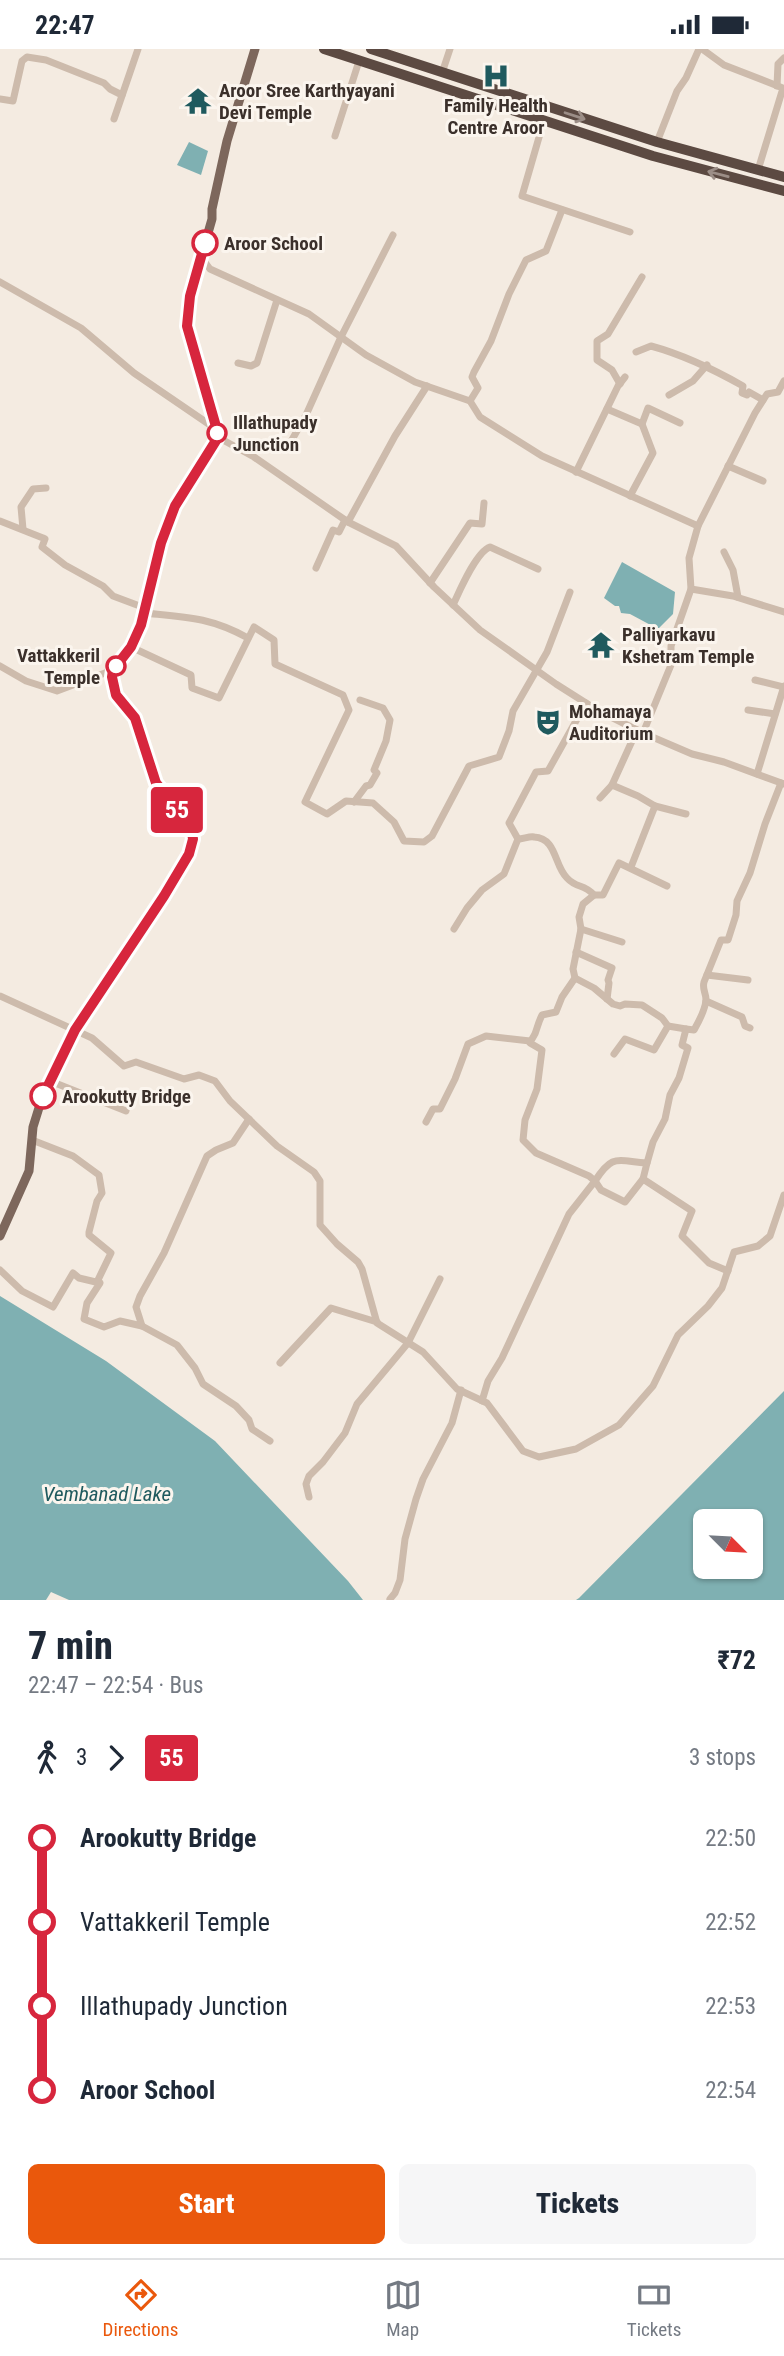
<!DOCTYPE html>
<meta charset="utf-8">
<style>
body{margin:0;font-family:"Roboto Condensed",sans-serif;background:#f6f6f7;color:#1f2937;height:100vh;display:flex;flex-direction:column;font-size:26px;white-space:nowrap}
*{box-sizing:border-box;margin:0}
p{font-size:23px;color:#747a83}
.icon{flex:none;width:38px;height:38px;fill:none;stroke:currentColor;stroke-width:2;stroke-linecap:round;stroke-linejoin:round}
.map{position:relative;height:1551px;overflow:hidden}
.panel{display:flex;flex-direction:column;background:#fff;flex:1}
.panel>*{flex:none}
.badge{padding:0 14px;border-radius:5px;font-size:24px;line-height:46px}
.needle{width:46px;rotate:114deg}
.fabs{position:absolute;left:693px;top:1460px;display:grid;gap:14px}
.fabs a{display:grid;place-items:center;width:70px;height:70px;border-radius:10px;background:#fff;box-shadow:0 2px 5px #0004;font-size:35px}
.map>.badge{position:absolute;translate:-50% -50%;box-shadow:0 0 0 4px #fff}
.legs{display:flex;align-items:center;gap:10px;height:77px;padding:0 28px;font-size:23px}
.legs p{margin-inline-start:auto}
.summary{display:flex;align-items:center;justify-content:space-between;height:119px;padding:0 28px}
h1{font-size:38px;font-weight:800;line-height:52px}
.primary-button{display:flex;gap:14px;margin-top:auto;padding:14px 28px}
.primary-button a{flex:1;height:80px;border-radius:10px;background:#ea580c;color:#fff;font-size:28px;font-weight:800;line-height:80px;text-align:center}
.primary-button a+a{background:#f6f6f7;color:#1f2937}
ul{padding:0 28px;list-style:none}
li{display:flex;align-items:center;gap:24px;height:84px;font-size:26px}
li i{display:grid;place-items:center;width:10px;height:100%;margin:0 9px;background:currentColor}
li i::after{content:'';width:18px;height:18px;margin:-9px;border:5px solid;border-radius:50%;background:#fff}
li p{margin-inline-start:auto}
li:first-child i{background:linear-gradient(#0000 50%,currentColor 0)}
li:last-child i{background:linear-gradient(currentColor 50%,#0000 0)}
.status{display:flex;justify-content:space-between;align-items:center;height:49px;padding:0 35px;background:#fff;direction:ltr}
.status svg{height:19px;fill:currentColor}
.menu{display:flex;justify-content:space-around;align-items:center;height:98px;border-top:2px solid #e0e1e3;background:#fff;font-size:19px;color:#747a83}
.menu a{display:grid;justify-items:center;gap:4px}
.menu .active{color:#ea580c}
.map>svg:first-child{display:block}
.water{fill:#7fb0b2;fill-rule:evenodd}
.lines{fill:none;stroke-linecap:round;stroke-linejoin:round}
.minor{stroke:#cdbbac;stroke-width:7}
.major{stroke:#7d675c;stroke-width:9}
.highway{stroke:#5c4a42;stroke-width:10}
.oneway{stroke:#9c8e87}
.line-1-casing{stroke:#fff;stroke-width:16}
.line-1{stroke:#d7263d;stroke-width:10}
.stop-1-dot{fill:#fff;stroke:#d7263d;stroke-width:3.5}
.labels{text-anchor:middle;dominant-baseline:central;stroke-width:6;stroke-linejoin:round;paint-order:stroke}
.poi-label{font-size:19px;font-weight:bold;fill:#3b302b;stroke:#fbf5ee;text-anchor:start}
.stop-label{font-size:19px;font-weight:bold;fill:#3b302b;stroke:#fbf5ee;text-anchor:start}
.water-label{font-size:21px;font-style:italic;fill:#1f5a5e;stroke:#fbf5ee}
</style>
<div class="status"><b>22:47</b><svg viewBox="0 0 49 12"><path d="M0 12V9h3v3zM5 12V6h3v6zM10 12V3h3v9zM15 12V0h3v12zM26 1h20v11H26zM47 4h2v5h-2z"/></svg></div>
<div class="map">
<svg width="784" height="1551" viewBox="0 0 784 1551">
<rect width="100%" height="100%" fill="#f4ebe1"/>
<g class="water">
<path d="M189,93L208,102L201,126L177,116Z"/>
<path d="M622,513L675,543L673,565L658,580L630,565L621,564L619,557H615L604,549Z"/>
<path d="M0,1247L106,1312L215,1392L348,1532L363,1551H69L51,1543L46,1551H0Z"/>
<path d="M784,1342V1551H576L579,1549ZM705,1472H751V1517H705Z"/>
</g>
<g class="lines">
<g class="minor">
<path d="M702,0L724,16L783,39L758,121"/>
<path d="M442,24L450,0"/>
<path d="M777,37L778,15L784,9"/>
<path d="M0,50L13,52L22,12L27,8L46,11L104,34L110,40L122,46"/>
<path d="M114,70L138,0"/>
<path d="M544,71L522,147L630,183"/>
<path d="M335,87L359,12"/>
<path d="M657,93L677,42L686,29L699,0"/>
<path d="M201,208L210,220L309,265L366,306L415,333L470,352L480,368L542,407L698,477"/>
<path d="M0,233L81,279L134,324L216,380"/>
<path d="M636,303L651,297C684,306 713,320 743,337L742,344L747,346L749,343L763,351"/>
<path d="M238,314L251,317L257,314L277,251"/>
<path d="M620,335L612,321L597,311V292L608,285L642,228"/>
<path d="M669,346L693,332L707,316"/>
<path d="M470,352L478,339L472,328L474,323L491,292L509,245L526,211L546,202L562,161"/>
<path d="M607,360L642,375L648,359L680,374"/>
<path d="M217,390L223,391L254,408L348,473L396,497L434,538L480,581L556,635L597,661L643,684L692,705L724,713L784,735"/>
<path d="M289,396L306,366L341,288L393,186"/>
<path d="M728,417L763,432"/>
<path d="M576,423L618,337L625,328"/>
<path d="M630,447L653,404L642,375"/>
<path d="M0,472L43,489L45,490L42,498L65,516L103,537L113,547L145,559"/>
<path d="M348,473L395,387L427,337"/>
<path d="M23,480L21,458L33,440L46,439"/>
<path d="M724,503L733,521L738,548"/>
<path d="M316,519L333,481L339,483L345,471"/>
<path d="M430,534L470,474L482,475L484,454"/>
<path d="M691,540L733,547L784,563"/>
<path d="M453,556C460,541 476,503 490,498L538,520"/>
<path d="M144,564C185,568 210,568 248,589"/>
<path d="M131,598L191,626L192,639L219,649L254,578L274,591L275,615L343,646L349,661L305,753L327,765L346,752L373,754L394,773L404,792L424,793L432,787L469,717L499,708L509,682L513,662L547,603L570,543"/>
<path d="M0,617L26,632L57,642L113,621"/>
<path d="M755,631L784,638"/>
<path d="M748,661L775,665"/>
<path d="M643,684L671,616V597L691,540L689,509L698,477L755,364L767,345L778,343L784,332"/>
<path d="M757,725L784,637"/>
<path d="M600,749L612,736"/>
<path d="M354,753L366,737L370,736L377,724L374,721L386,692L390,671L383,659L360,651"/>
<path d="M655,757L686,765"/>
<path d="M518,790C523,790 530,787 534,788C557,789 554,817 567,829C577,840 583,834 594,846L583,855L579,868L581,880L573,920L575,929L562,948L556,963L542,966C539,972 538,976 536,982C535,987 531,990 530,994L542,1001L537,1040L525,1071L523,1091L536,1104L589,1127L595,1132C613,1104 617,1112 647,1114L643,1130"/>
<path d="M631,818L655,757L638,747L612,736L637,681"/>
<path d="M594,846H603L619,814L667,837"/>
<path d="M454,880L467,859L482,841L504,825L518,790L509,774L536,723L548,722L586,654"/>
<path d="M581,880L622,893"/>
<path d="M576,903L612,919L608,931L609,934L607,950"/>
<path d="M707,926L748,931"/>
<path d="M575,929L594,939L613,955L620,957L625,955L642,956L662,969L668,977L686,980"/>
<path d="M0,947L92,989L124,1017L136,1013L184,1030L199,1026L215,1032L230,1052L277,1097L314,1123L320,1132V1176L337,1195L358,1213L362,1220L377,1274L423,1303L457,1340L487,1354L523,1402L539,1408L576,1400L619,1376L653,1337L678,1286L708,1257L722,1239L734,1203L758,1197L770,1187L784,1146"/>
<path d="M706,952L742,968L745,977L750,979"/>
<path d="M614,1005L625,990L654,1001L668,977"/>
<path d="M50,1032L126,1062"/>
<path d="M249,1070L233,1094L216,1101L207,1107L164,1204L140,1247L136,1258L142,1277L177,1296L195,1319L203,1335L236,1357L249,1371L252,1380L270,1392"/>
<path d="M426,1073L433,1060H440L455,1030L468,995L486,987L530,992"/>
<path d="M32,1091L73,1107L99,1126L102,1144L97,1152L89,1183V1186L111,1204L97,1233"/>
<path d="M647,1114L653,1093L665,1070L670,1046L679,1029L688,999L682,996L686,980L694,981C699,972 705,962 706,951C706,943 702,941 704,933L721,891H728L736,866L737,852L750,824L765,775L781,734"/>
<path d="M0,1221L22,1242L53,1258L73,1224L79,1229L100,1234L87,1254L84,1270L104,1278L120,1272L142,1277"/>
<path d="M280,1314L331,1259L377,1273"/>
<path d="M482,1352L488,1332L502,1309L569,1165L595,1132L601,1141L625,1153L643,1130L692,1162L682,1187L709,1214L728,1222"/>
<path d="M309,1448L306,1435L309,1427L323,1413L345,1384L357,1355L408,1294L440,1230"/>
<path d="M390,1550L395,1544L400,1531L405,1490L416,1450L423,1430L452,1374L461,1341"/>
</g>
<path class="major" d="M0,1187L29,1122L33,1078L42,1049L75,981L164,847L189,805L193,790L191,777L156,734L135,669L116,646L112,628L113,621L131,598L140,577L161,494L175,457L217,390V381L187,277L190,247L212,170V160L227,92L255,0"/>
<g class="highway">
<path d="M324,0L653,107L784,142"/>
<path d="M371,0L657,93L784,128"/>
</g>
</g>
<defs><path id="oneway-shaft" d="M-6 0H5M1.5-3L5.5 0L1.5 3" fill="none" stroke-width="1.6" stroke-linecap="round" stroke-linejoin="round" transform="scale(1.75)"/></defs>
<g class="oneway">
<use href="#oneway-shaft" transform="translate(575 67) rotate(18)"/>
<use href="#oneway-shaft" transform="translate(718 125) rotate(-165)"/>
</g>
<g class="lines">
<defs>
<path id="line-1" d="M43,1047L75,981L164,847L189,805L193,790L191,777L156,734L135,669L116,646L112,628L113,621L131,598L141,576L161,494L175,457L217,390V381L187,277L190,247L205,194"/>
</defs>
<use href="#line-1" class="line-1-casing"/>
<use href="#line-1" class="line-1"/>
</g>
<defs>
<symbol id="hospital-bare" viewBox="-9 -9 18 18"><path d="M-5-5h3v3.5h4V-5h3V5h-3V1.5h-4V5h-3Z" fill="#1f5a5e" stroke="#fbf5ee" stroke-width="2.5" paint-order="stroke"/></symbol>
<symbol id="temple-bare" viewBox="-9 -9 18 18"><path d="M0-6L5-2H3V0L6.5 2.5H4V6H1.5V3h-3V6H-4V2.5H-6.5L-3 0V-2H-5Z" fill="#1f5a5e" stroke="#fbf5ee" stroke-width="2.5" paint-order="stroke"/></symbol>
<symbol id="theatre-bare" viewBox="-9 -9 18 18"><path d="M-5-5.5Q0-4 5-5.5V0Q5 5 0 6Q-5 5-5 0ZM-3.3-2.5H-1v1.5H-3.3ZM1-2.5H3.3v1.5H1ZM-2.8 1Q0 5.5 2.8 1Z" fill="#1f5a5e" stroke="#fbf5ee" stroke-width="2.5" paint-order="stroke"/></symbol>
</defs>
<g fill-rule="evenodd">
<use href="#hospital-bare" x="477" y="8" width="38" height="38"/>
<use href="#temple-bare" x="179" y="33" width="38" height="38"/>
<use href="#temple-bare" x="582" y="577" width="38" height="38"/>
<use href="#theatre-bare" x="529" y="654" width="38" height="38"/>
</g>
<g class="stop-1-dot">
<circle cx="205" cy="194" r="12"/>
<circle cx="217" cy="384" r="9"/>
<circle cx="116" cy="617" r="9"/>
<circle cx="43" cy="1047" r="12"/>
</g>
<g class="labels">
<g class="poi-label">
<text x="219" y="41">Aroor Sree Karthyayani<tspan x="219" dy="22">Devi Temple</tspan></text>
<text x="496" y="56" text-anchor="middle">Family Health<tspan x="496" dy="22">Centre Aroor</tspan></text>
<text x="622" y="585">Palliyarkavu<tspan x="622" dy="22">Kshetram Temple</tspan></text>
<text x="569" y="662">Mohamaya<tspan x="569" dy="22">Auditorium</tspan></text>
</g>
<g class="stop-label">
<text x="224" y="194">Aroor School</text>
<text x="233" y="373">Illathupady<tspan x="233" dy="22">Junction</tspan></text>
<text x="100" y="606" text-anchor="end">Vattakkeril<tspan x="100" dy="22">Temple</tspan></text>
<text x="62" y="1047">Arookutty Bridge</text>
</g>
<g class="water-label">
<text x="107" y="1445">Vembanad Lake</text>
</g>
</g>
</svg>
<div class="fabs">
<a><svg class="needle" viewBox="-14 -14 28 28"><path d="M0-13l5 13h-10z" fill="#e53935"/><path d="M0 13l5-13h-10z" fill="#747a83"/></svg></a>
</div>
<b class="badge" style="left:177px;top:761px;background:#d7263d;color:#fff">55</b>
</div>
<section class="panel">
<div class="summary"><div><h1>7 min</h1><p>22:47 – 22:54 · Bus</p></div><b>₹72</b></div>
<div class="legs"><svg class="icon" aria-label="walk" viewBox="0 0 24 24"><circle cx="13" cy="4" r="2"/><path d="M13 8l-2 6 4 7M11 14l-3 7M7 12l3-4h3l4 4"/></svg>3<svg class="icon" aria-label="forward" viewBox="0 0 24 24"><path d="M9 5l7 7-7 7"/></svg><b class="badge" style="background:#d7263d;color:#fff">55</b><p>3 stops</p></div>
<ul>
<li><i style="color:#d7263d"></i><b>Arookutty Bridge</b><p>22:50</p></li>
<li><i style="color:#d7263d"></i><span>Vattakkeril Temple</span><p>22:52</p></li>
<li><i style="color:#d7263d"></i><span>Illathupady Junction</span><p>22:53</p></li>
<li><i style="color:#d7263d"></i><b>Aroor School</b><p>22:54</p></li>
</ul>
<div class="primary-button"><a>Start</a><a>Tickets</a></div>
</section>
<nav class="menu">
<a class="active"><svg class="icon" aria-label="directions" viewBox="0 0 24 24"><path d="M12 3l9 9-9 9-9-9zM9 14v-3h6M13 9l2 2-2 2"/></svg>Directions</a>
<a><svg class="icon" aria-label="map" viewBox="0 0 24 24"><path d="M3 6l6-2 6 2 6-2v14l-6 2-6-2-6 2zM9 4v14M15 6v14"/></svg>Map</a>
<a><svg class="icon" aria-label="tickets" viewBox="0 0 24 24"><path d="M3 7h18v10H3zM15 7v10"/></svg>Tickets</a>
</nav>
